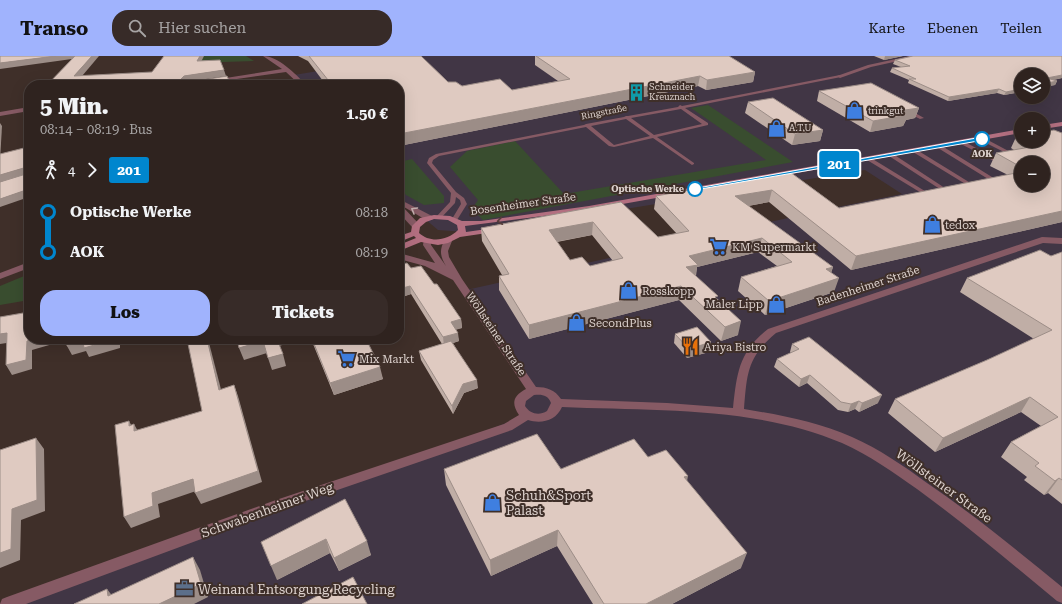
<!DOCTYPE html>
<html lang="de">
<meta charset="utf-8">
<style>
body{margin:0;font-family:"Roboto Serif",serif;background:#372b28;color:#f1f3f6;height:100vh;display:flex;flex-direction:column;font-size:15px;white-space:nowrap}
*{box-sizing:border-box;margin:0}
p{font-size:13px;color:#a7a4a4}
.icon{flex:none;width:22px;height:22px;fill:none;stroke:currentColor;stroke-width:2;stroke-linecap:round;stroke-linejoin:round}
.map{position:relative;flex:1;overflow:hidden}
.panel{position:absolute;left:24px;top:24px;width:380px;height:264px;display:flex;flex-direction:column;background:#2f231f;border-radius:16px;box-shadow:0 4px 16px #0002,0 0 0 1px #4a403d}
.panel>*{flex:none}
.badge{padding:0 8px;border-radius:3px;font-size:14px;line-height:26px}
.fabs{position:absolute;left:1014px;top:12px;display:grid;gap:8px}
.fabs a{display:grid;place-items:center;width:36px;height:36px;border-radius:50%;background:#2f231f;box-shadow:0 4px 16px #0002,0 0 0 1px #4a403d;font-size:20px}
.map>.badge{position:absolute;translate:-50% -50%;box-shadow:0 0 0 2px #fff}
.legs{display:flex;align-items:center;gap:6px;height:44px;padding:0 16px;font-size:13px}
.legs p{margin-inline-start:auto}
.headline{display:flex;align-items:center;justify-content:space-between;height:68px;padding:0 16px}
h1{font-size:22px;font-weight:800;line-height:30px}
.button{display:flex;gap:8px;margin-top:auto;padding:8px 16px}
.button a{flex:1;height:46px;border-radius:16px;background:#a0b3fd;color:#111;font-size:16px;font-weight:800;line-height:46px;text-align:center}
.button a+a{background:#372b28;color:#f1f3f6}
ul{padding:0 16px;list-style:none}
li{display:flex;align-items:center;gap:14px;height:40px;font-size:15px}
li i{display:grid;place-items:center;width:6px;height:100%;margin:0 5px;background:currentColor}
li i::after{content:'';width:10px;height:10px;margin:-5px;border:3px solid;border-radius:50%;background:#2f231f}
li p{margin-inline-start:auto}
li:first-child i{background:linear-gradient(#0000 50%,currentColor 0)}
li:last-child i{background:linear-gradient(currentColor 50%,#0000 0)}
header{display:flex;align-items:center;gap:24px;box-sizing:border-box;height:56px;padding:0 20px;background:#a0b3fd;color:#111}
header strong{font-size:19px}
nav{display:flex;gap:22px;margin-inline-start:auto;font-size:14px}
.search{width:280px;height:36px;background:#372b28;display:flex;align-items:center;gap:10px;box-sizing:border-box;padding:0 14px;border-radius:16px;color:#a7a4a4;font-size:15px}
.map>svg:first-child{display:block}
.commercial{fill:#413645;fill-rule:evenodd}
.green{fill:#394d2f}
.lines{fill:none;stroke-linecap:round;stroke-linejoin:round}
.lane{fill:#865a64;fill-rule:evenodd}
.street{fill:#865a64;fill-rule:evenodd}
.secondary{fill:#b36f80;fill-rule:evenodd}
.wall{fill:#c0aea6;fill-rule:evenodd}
.shaded-wall{fill:#9c8d87}
.building{fill:#dfcac1;stroke:#9c8d87;fill-rule:evenodd}
.oneway{stroke:#c4afaf}
.oneway2{stroke:#563c3a}
.line-1{fill:#0086ce;stroke:#fff}
.stop-1-dot{fill:#fff;stroke:#0086ce;stroke-width:2}
.labels{text-anchor:middle;dominant-baseline:central;stroke-width:4;stroke-linejoin:round;paint-order:stroke}
.far-poi-label{font-size:9px;fill:#ded3cf;stroke:#3f2f29;text-anchor:start}
.far-street-label{font-size:9px;fill:#ded3cf;stroke:#3f2f29}
.far-stop-label{font-size:9px;font-weight:bold;fill:#ded3cf;stroke:#3f2f29}
.street-label{font-size:11px;fill:#ded3cf;stroke:#3f2f29}
.poi-label{font-size:11px;fill:#ded3cf;stroke:#3f2f29;text-anchor:start}
.near-street-label{font-size:13px;fill:#ded3cf;stroke:#3f2f29}
.near-poi-label{font-size:13px;fill:#ded3cf;stroke:#3f2f29;text-anchor:start}
</style>
<header>
<strong>Transo</strong>
<div class="search"><svg class="icon" aria-label="search" viewBox="0 0 24 24"><circle cx="10" cy="10" r="6"/><path d="M15 15l6 6"/></svg>Hier suchen</div>
<nav><a>Karte</a><a>Ebenen</a><a>Teilen</a></nav>
</header>
<div class="map">
<svg width="1062" height="548" viewBox="0 0 1062 548">
<rect width="100%" height="100%" fill="#3f2f29"/>
<path class="commercial" d="M409,0H1062V548H7L429,397L527,359L519,350L533,335L466,234L833,152L902,138L865,114L478,177L438,174L399,141V29H303L294,19ZM1021,19H1043V41H1021ZM1021,63H1043V85H1021ZM1021,107H1043V129H1021Z"/>
<g class="green">
<path d="M192,0H246L254,5L193,7Z"/>
<path d="M708,49L793,106L483,164L472,153L478,144L450,111L467,95L515,85L564,138L766,104L691,52Z"/>
<path d="M412,103L444,140V147L424,149L406,139L399,130V106Z"/>
<path d="M29,218V244L0,249V230Z"/>
</g>
<g class="lines">
<g class="lane">
<path d="M840,19L842,20L841,21L685,52L708,67V69L657,81L694,107V108L692,109L653,82L614,91L609,90L586,71L439,100L433,104L432,107L456,136L464,142L467,148L457,164H453L452,163L461,148L460,144L456,141L455,147L441,162L439,163L436,161L450,146L451,137L427,107L429,102L436,98L584,69L586,68L624,61L626,60H628L678,51L680,49L682,50ZM681,53L702,68L654,79L631,62ZM626,63L650,80L614,89L591,70Z"/>
<path d="M906,54H910L924,62L920,63L906,56Z"/>
<path d="M980,82H984L1016,99L1012,100L980,84Z"/>
<path d="M961,86H965L1000,105L996,106L961,88Z"/>
<path d="M938,90H942L1000,126L997,128H993V126L938,92Z"/>
<path d="M913,94H917L977,131L976,132H972L913,96Z"/>
<path d="M889,98H893L951,136L948,138L946,137L889,100Z"/>
<path d="M867,102H871L933,140L930,142L928,141L867,104Z"/>
</g>
<g class="street">
<path d="M263,0C278,0 296,18 306,29H300L286,16L216,26L213,24L282,13Z"/>
<path d="M910,0H921L871,11L840,22L837,20L868,9Z"/>
<path d="M29,51V55L0,60V56Z"/>
<path d="M399,143L432,160L433,162L432,164H426L399,148Z"/>
<path d="M399,150H402L419,168V172H413L399,157Z"/>
<path d="M1042,181L1062,182V188L1043,187L776,277C747,301 747,318 744,353C781,359 818,366 852,381C879,393 904,410 927,427C974,459 1018,495 1062,531V547L1057,545C1011,507 965,468 917,433C894,417 869,399 842,387C755,350 655,355 562,351C556,365 541,368 528,364L512,374L285,452L26,548H0L2,543L7,541L276,444L504,368L519,359C511,347 513,340 526,333L453,224L425,210L399,203V197L435,207L423,189L424,183H430L431,189L446,210C440,200 439,194 445,183H451L452,185L448,195L449,201L462,223L536,331C547,331 555,334 561,343L667,347L733,352C737,316 739,296 768,273ZM534,339C542,338 548,339 551,347L547,355C539,360 530,358 525,350L526,345Z"/>
<path d="M29,206V212L0,223V217Z"/>
</g>
<g class="secondary">
<path d="M1062,66V70L1043,73V69Z"/>
<path d="M1021,73V77L589,154L465,170L466,176L494,172L498,174L494,176L460,181L448,187L438,189L421,186L399,195V189L416,182L414,180L399,186V180L411,176L412,170L420,162L434,159L450,160L462,165H481L589,150ZM434,163L448,164L457,169L458,174C447,185 430,187 419,177L420,171L426,166Z"/>
</g>
</g>
<g class="wall">
<path d="M298,0H421L448,26L462,30L512,34L558,25L535,9V0L755,16L753,26L706,34L698,30L399,90V29H326L308,5Z"/>
<path d="M874,0H903L884,4Z"/>
<path d="M913,0H1062V22L1053,24L1057,25L1055,29L1043,31V19H1021V36L1004,39L997,37L948,45L908,27L909,24L890,16L892,12L901,11L893,8L895,4Z"/>
<path d="M819,35L919,52L915,62L906,64L903,70L870,76L817,45Z"/>
<path d="M748,46L823,74L820,85L792,89L745,57Z"/>
<path d="M1062,77V166L851,214L769,146L748,150L833,211L831,217L834,236L765,259L738,235L741,221L777,210L758,196L697,211L696,220L717,244L738,279L721,285L679,244L529,283L499,234V220L502,219L482,185L481,172L621,146L658,181L677,178L654,153L656,140L790,116L839,152L1008,119L990,110L996,97L1014,94L1011,92L1016,81L1021,80V85H1043ZM1021,107L1043,129H1021ZM592,179L613,205L590,210L570,204L557,186Z"/>
<path d="M1062,196V448L1048,437L1044,439L1024,424L1027,421L1001,401L1011,386L1041,370L1021,356L935,396L888,357L895,343L987,304L1034,283L960,236L967,222L1051,200Z"/>
<path d="M411,212L434,228L461,263L462,272L456,273L459,285L453,287L478,332L464,337L453,358L421,304L419,295L442,288L411,238L399,242Z"/>
<path d="M675,278L711,286L709,296L687,302L674,287Z"/>
<path d="M311,283H366L383,323L334,339Z"/>
<path d="M792,288L878,347L859,356L855,353L848,356L838,354L807,327L799,331L774,311L777,303L791,297L790,296Z"/>
<path d="M648,401L687,425L741,512L672,548H593L557,490L491,520L446,429L444,413H561Z"/>
<path d="M345,443L371,499L339,515L330,497L277,524Z"/>
</g>
<g class="shaded-wall">
<path d="M56,0H78L79,2L0,13V7Z"/>
<path d="M92,0H99L77,26L74,20Z"/>
<path d="M200,0H204L199,10L197,5Z"/>
<path d="M885,0H903L884,4Z"/>
<path d="M224,14L226,20L186,26L180,24L184,20Z"/>
<path d="M755,16L753,26L706,34L707,24Z"/>
<path d="M1062,19V22L1045,26L1047,22Z"/>
<path d="M700,20L698,30L399,90V78Z"/>
<path d="M1057,25L1055,29L1043,31V28Z"/>
<path d="M999,33L997,37L948,45L949,41Z"/>
<path d="M1021,33V36L1004,39L1006,36Z"/>
<path d="M919,52L915,62L906,64L903,70L870,76L873,65L898,55Z"/>
<path d="M0,67L2,70L0,105Z"/>
<path d="M823,74L820,85L792,89L795,78Z"/>
<path d="M27,111L29,118L0,126V119Z"/>
<path d="M29,133V141L0,151V143Z"/>
<path d="M772,134L769,146L732,153L735,140Z"/>
<path d="M1062,155V166L851,214L856,200Z"/>
<path d="M593,166L592,179L549,187V174Z"/>
<path d="M762,182L758,196L697,211L695,222L686,211L689,200Z"/>
<path d="M833,211L828,225L826,213Z"/>
<path d="M839,222L834,236L765,259L769,245Z"/>
<path d="M410,230L411,238L399,242V233Z"/>
<path d="M681,230L679,244L529,283V269Z"/>
<path d="M461,263L462,272L452,275L451,266Z"/>
<path d="M741,265L738,279L721,285L725,271Z"/>
<path d="M7,277L13,286L0,288V278Z"/>
<path d="M458,277L459,285L444,290L443,281Z"/>
<path d="M35,283H70L32,294V313L12,319L6,309L27,285Z"/>
<path d="M115,283H120V292L89,301L86,295L72,299L67,290L83,286Z"/>
<path d="M207,283H208L224,345L219,334Z"/>
<path d="M277,283H302L279,290Z"/>
<path d="M263,285L267,297L244,304L239,292Z"/>
<path d="M711,286L709,296L687,302L689,293Z"/>
<path d="M283,298L286,310L272,314L268,302Z"/>
<path d="M380,311L383,323L334,339L330,327Z"/>
<path d="M810,319L807,327L799,331L801,323Z"/>
<path d="M477,324L478,332L464,337L453,358L452,350L463,328Z"/>
<path d="M234,329L238,340L262,426L201,448L195,437Z"/>
<path d="M882,339L878,347L859,356L862,347Z"/>
<path d="M1030,341L1021,356L935,396L943,382Z"/>
<path d="M859,345L855,353L848,356L851,348Z"/>
<path d="M129,365L134,374V368L140,379V386L129,370Z"/>
<path d="M36,382L44,393L45,455L21,464L20,504L0,512V497L12,453Z"/>
<path d="M688,420L685,436L684,421Z"/>
<path d="M1059,422L1048,437L1044,439L1055,425Z"/>
<path d="M193,423L199,434L158,448L160,461L131,472L124,461L152,437Z"/>
<path d="M558,474L557,490L491,520L490,504Z"/>
<path d="M326,483L330,497L277,524L271,510Z"/>
<path d="M367,485L371,499L339,515L334,502Z"/>
<path d="M747,497L741,512L672,548H646Z"/>
<path d="M193,501L200,514L208,541L194,548H159Z"/>
<path d="M107,533L117,546L108,540Z"/>
</g>
<g class="building">
<path d="M0,0H56L0,7Z"/>
<path d="M75,0H92L74,20L152,16L164,0H200L197,5L220,4L224,14L184,20L180,24L196,25L227,20L231,29H47Z"/>
<path d="M309,0H421L448,26H456L462,30L500,23L512,34L570,23L536,0H729L755,16L707,24L700,20L399,78V29H332Z"/>
<path d="M913,0H1062V19L1047,22L1057,25L1043,28V19H1021V33L1006,36L999,33L949,41L909,23H916L892,12L910,10L895,4Z"/>
<path d="M289,27L290,29H279Z"/>
<path d="M871,27L919,52L898,55L907,59L873,65L819,35Z"/>
<path d="M773,42L823,74L795,78L748,46Z"/>
<path d="M26,61H29V133L0,143V126L26,118L27,111L0,119V98L24,92Z"/>
<path d="M1054,74L1062,77V155L856,200L772,134L735,140L833,211L826,213L839,222L769,245L741,221L792,206L762,182L689,200L698,209L686,211L718,240L715,241L741,265L725,271L681,230L529,269L499,220L509,218L481,172L621,146L658,181L689,175L656,140L790,116L839,152L1021,116V129H1043V107H1021V111L996,97L1036,90L1026,85H1043V76ZM593,166L623,202L590,210L582,201L570,204L549,174Z"/>
<path d="M1021,80V83L1016,81Z"/>
<path d="M1040,194L1051,200L1062,196V424L1059,422L1055,425L1035,410L1039,407L1011,386L1058,361L1030,341L943,382L895,343L987,304L1052,274L967,222Z"/>
<path d="M407,207L411,212L421,210L434,228H437L461,263L451,266L458,277L443,281L410,230L399,233V209Z"/>
<path d="M29,256V283H35L27,285L26,304L6,309L7,277L0,278V261Z"/>
<path d="M697,271L711,286L689,293L675,278Z"/>
<path d="M809,281L882,339L862,347L859,345L851,348L841,346L810,319L801,323L777,303L799,293L792,288Z"/>
<path d="M67,283H115L84,292L83,286L67,290Z"/>
<path d="M187,283H207L219,334L234,329L258,415L195,437L193,423L152,437L153,450L124,461L115,369L129,365V370L134,368V375L202,355Z"/>
<path d="M237,283H277L283,298L268,302L263,285L239,292Z"/>
<path d="M312,283H366L380,311L330,327Z"/>
<path d="M451,285L477,324L463,328L452,350L419,295Z"/>
<path d="M537,378L561,413L634,383L648,401L666,394L688,420L684,421L747,497L646,548H604L558,474L490,504L444,413Z"/>
<path d="M36,382L37,444L12,453L11,493L0,497V394Z"/>
<path d="M345,443L367,485L334,502L326,483L271,510L261,486Z"/>
<path d="M193,501L201,528L159,548H74L107,533L108,540Z"/>
<path d="M353,521L367,548H302Z"/>
</g>
<defs><path id="oneway-chevron" d="M-2-3.5L2.5 0L-2 3.5" fill="none" stroke-width="1.6" stroke-linecap="round" stroke-linejoin="round"/></defs>
<use class="oneway" href="#oneway-chevron" transform="translate(414 154) rotate(-150)"/>
<use class="oneway2" href="#oneway-chevron" transform="translate(500 165) rotate(172)"/>
<path class="line-1" d="M982,81L984,84L695,134L692,133Z"/>
<defs>
<symbol id="building-bare" viewBox="-9 -9 18 18"><path d="M-4-6H4V6H1V3H-1V6H-4ZM-2.5-4.3h1.7v1.8h-1.7ZM.8-4.3h1.7v1.8H.8ZM-2.5-1h1.7V.8h-1.7ZM.8-1h1.7V.8H.8Z" fill="#0f9aa8" stroke="#3f2f29" stroke-width="2.5" paint-order="stroke"/></symbol>
<symbol id="shop-bare" viewBox="-9 -9 18 18"><path d="M-5-2.5h2.3a2.7 3.5 0 0 1 5.4 0H5L5.5 6h-11ZM-1.5-2.5h3a1.5 2.3 0 0 0-3 0Z" fill="#3f7fe0" stroke="#3f2f29" stroke-width="2.5" paint-order="stroke"/></symbol>
<symbol id="supermarket-bare" viewBox="-9 -9 18 18"><path d="M-6-5.5h2.5l.6 2H6L4.5 2H-2.5L-4.4-4H-6ZM-1.5 3.2a1.3 1.3 0 1 0 .1 0ZM3 3.2a1.3 1.3 0 1 0 .1 0Z" fill="#3f7fe0" stroke="#3f2f29" stroke-width="2.5" paint-order="stroke"/></symbol>
<symbol id="restaurant-bare" viewBox="-9 -9 18 18"><path d="M-5-6h1v4h1v-4h1v4h1v-4h1v5L-1.5 .5V6h-2V.5L-5-1ZM5-6V6H3V1.5H1.5Q1.5-4 5-6Z" fill="#e8710a" stroke="#3f2f29" stroke-width="2.5" paint-order="stroke"/></symbol>
<symbol id="office-bare" viewBox="-9 -9 18 18"><path d="M-6-3h4V-5.5h4V-3h4V5H-6ZM-1-4.5V-3h2v-1.5ZM-6 0V1H6V0Z" fill="#5c6f8a" stroke="#3f2f29" stroke-width="2.5" paint-order="stroke"/></symbol>
</defs>
<g fill-rule="evenodd">
<use href="#building-bare" x="624" y="24" width="25" height="25"/>
<use href="#shop-bare" x="842" y="42" width="25" height="25"/>
<use href="#shop-bare" x="764" y="60" width="25" height="25"/>
<use href="#shop-bare" x="920" y="156" width="25" height="25"/>
<use href="#supermarket-bare" x="706" y="178" width="25" height="25"/>
<use href="#shop-bare" x="616" y="222" width="25" height="25"/>
<use href="#shop-bare" x="764" y="236" width="25" height="25"/>
<use href="#shop-bare" x="564" y="254" width="25" height="25"/>
<use href="#restaurant-bare" x="678" y="278" width="25" height="25"/>
<use href="#supermarket-bare" x="334" y="290" width="25" height="25"/>
<use href="#shop-bare" x="480" y="434" width="25" height="25"/>
<use href="#office-bare" x="172" y="520" width="25" height="25"/>
</g>
<g class="stop-1-dot">
<circle cx="982" cy="83" r="7"/>
<circle cx="695" cy="133" r="7"/>
</g>
<g class="labels">
<g class="far-poi-label">
<text x="649" y="31">Schneider<tspan x="649" dy="10">Kreuznach</tspan></text>
<text x="868" y="55">trinkgut</text>
<text x="789" y="72">A.T.U</text>
</g>
<g class="far-street-label">
<text transform="translate(604 56) rotate(-11)">Ringstraße</text>
</g>
<g class="far-stop-label">
<text x="982" y="98">AOK</text>
<text x="684" y="133" text-anchor="end">Optische Werke</text>
</g>
<g class="street-label">
<text transform="translate(523 148) rotate(-8)">Bosenheimer Straße</text>
<text transform="translate(868 230) rotate(-18)">Badenheimer Straße</text>
<text transform="translate(496 278) rotate(56)">Wöllsteiner Straße</text>
</g>
<g class="poi-label">
<text x="945" y="169">tedox</text>
<text x="732" y="191">KM Supermarkt</text>
<text x="642" y="235">Rosskopp</text>
<text x="763" y="248" text-anchor="end">Maler Lipp</text>
<text x="589" y="267">SecondPlus</text>
<text x="704" y="291">Ariya Bistro</text>
<text x="359" y="303">Mix Markt</text>
</g>
<g class="near-street-label">
<text transform="translate(944 430) rotate(36)">Wöllsteiner Straße</text>
<text transform="translate(267 454) rotate(-20)">Schwabenheimer Weg</text>
</g>
<g class="near-poi-label">
<text x="506" y="439">Schuh&amp;Sport<tspan x="506" dy="15">Palast</tspan></text>
<text x="198" y="533">Weinand Entsorgung Recycling</text>
</g>
</g>
</svg>
<div class="fabs">
<a><svg class="icon" aria-label="layers" viewBox="0 0 24 24"><path d="M12 4l9 5-9 5-9-5zM3 14l9 5 9-5"/></svg></a>
<a>+</a>
<a>−</a>
</div>
<b class="badge" style="left:839px;top:108px;background:#0086ce;color:#fff">201</b>
<section class="panel">
<div class="headline"><div><h1>5 Min.</h1><p>08:14 – 08:19 · Bus</p></div><b>1.50 €</b></div>
<div class="legs"><svg class="icon" aria-label="walk" viewBox="0 0 24 24"><circle cx="13" cy="4" r="2"/><path d="M13 8l-2 6 4 7M11 14l-3 7M7 12l3-4h3l4 4"/></svg>4<svg class="icon" aria-label="forward" viewBox="0 0 24 24"><path d="M9 5l7 7-7 7"/></svg><b class="badge" style="background:#0086ce;color:#fff">201</b></div>
<ul>
<li><i style="color:#0086ce"></i><b>Optische Werke</b><p>08:18</p></li>
<li><i style="color:#0086ce"></i><b>AOK</b><p>08:19</p></li>
</ul>
<div class="button"><a>Los</a><a>Tickets</a></div>
</section>
</div>
